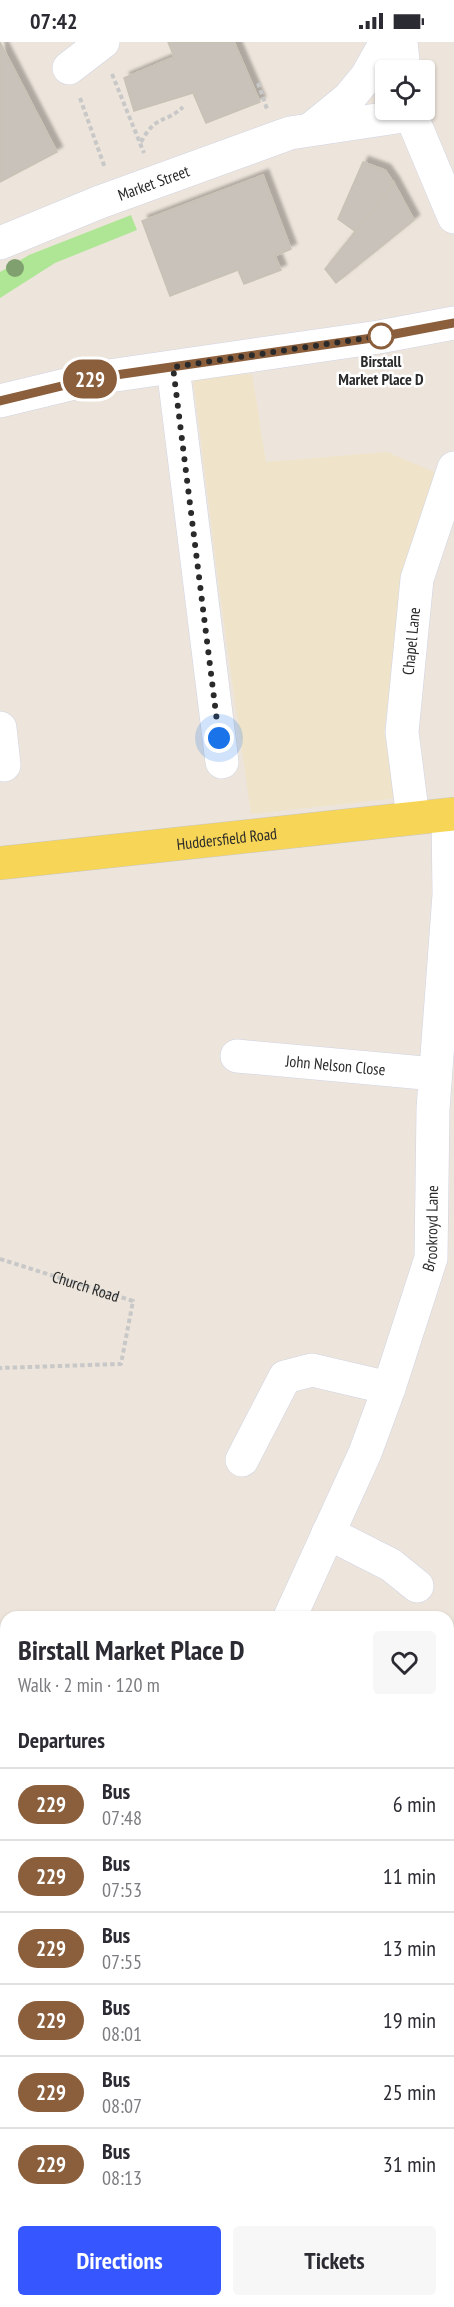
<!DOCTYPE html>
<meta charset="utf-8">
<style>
body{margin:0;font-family:"PT Sans Narrow",sans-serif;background:#f7f7f7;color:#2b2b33;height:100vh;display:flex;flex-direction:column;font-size:22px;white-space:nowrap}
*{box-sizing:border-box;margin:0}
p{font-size:20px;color:#7c7c81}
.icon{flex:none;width:33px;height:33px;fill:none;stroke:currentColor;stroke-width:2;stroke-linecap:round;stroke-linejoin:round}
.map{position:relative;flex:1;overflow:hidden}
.sheet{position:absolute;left:0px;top:1569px;width:454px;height:696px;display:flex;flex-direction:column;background:#fff;border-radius:18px 18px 0 0;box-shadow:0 2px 4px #0004}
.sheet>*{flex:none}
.badge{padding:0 12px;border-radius:20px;font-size:21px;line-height:39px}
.controls{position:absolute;left:375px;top:18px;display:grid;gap:12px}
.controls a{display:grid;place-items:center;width:60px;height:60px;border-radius:6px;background:#fff;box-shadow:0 2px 4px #0004;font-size:30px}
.you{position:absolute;width:30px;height:30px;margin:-15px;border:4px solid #fff;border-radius:50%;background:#1a73e8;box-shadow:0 0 0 9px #1a73e833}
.map>.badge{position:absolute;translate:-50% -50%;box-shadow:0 0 0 3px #fff}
h2{padding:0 18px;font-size:22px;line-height:54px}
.round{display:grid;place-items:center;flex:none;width:63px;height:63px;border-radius:6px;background:#f7f7f7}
.overview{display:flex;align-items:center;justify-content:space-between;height:102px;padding:0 18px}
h1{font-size:28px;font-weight:700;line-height:45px}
.primary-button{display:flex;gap:12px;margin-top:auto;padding:12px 18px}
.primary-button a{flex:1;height:69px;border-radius:6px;background:#3657ff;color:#fff;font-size:24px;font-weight:700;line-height:69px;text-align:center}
.primary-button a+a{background:#f7f7f7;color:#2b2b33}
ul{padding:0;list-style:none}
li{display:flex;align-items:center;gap:18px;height:72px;padding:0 18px;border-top:2px solid #e1e1e2}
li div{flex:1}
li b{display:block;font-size:22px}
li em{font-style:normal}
li .badge{min-width:66px;font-weight:700;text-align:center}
.status{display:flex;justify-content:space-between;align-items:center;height:42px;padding:0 30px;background:#fff;direction:ltr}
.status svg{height:16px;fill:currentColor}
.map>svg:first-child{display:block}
.education{fill:#efe4c9}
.green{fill:#afe695}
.building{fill:#c8c2bb;stroke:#c8c2b5;stroke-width:1.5;filter:url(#shadow)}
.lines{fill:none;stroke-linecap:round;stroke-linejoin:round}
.minor-casing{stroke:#d0d3e4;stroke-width:34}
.major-casing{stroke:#c8c8c8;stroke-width:34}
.path{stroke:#c8c8c8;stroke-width:4;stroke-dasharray:4.5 3;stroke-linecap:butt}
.minor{stroke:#fff;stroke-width:33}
.major{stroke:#f7d556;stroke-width:33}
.tree{fill:#80a16f}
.line-casing{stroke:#fff;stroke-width:14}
.line{stroke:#8b5e3c;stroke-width:9}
.walk{stroke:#2a2a2a;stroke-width:6;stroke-dasharray:0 10.8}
.stop-dot{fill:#fff;stroke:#8b5e3c;stroke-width:3}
.labels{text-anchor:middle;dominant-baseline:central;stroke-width:5;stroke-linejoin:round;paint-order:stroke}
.street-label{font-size:16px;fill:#2a2a2a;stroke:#fff}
.stop-label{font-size:16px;font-weight:bold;fill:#2a2a2a;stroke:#fff}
</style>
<div class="status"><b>07:42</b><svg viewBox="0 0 49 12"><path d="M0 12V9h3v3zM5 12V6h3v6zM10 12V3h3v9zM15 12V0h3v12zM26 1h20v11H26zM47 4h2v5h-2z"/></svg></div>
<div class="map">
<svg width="454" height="2265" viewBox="0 0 454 2265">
<defs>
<filter id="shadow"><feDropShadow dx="5.5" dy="-5.5" stdDeviation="1.5" flood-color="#0004"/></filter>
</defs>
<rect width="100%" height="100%" fill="#ede5db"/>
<path class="education" d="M252,332L266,420L387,410L437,431L403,540L384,690L397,756L251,772L220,553L193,335Z"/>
<path class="green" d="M131,173L137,188L55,221L0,256V230L29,213Z"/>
<g class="building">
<path d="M0,0L57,110L0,140Z"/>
<path d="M168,0H234L260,60L206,81L193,51L134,69L124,36L174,15Z"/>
<path d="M363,120L385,128L394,141L356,190L338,177Z"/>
<path d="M263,133L291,207L275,214L281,228L244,242L238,228L170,254L142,179Z"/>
<path d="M394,141L414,178L336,241L325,227Z"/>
<path d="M0,2170H6V2256L0,2257Z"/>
<path d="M33,2259H81V2264L102,2263V2265H33Z"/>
</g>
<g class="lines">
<defs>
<g id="minor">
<path d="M401,0L404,28"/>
<path d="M69,26L103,0"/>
<path d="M409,68L454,175"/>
<path d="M311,87L349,56L367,34L386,0"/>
<path id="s2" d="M0,201L100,160L290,91L410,73"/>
<path d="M173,325L222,720"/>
<path d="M0,359L95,336L379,295L454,281"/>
<path d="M0,686L4,723"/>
<path id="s3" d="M413,776L402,690L417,537L454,426"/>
<path id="s4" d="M237,1014L435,1032"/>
<path d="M242,1418L285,1335L312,1328L389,1346"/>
<path d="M328,1491L391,1523L417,1544"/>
<path id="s5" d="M290,1575L365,1411L389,1346L431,1216L433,1067L449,853L448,773"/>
<path d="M0,2085L6,2084"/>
<path d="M144,2265L145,2259"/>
</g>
<g id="major">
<path id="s6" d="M0,821L454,772"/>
</g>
</defs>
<use href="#minor" class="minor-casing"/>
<use href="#major" class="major-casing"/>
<g class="path">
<path d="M112,32L144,111"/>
<path d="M258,41L267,67"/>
<path d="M80,56L105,126"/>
<path d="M141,100C156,72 165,82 183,65"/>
<path id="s1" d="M0,1217L133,1259L121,1322L0,1326"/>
</g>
<use href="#minor" class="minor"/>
<use href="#major" class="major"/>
</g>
<circle class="tree" cx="15" cy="226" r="9"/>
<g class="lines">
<defs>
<path id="line" d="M0,359L95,336L379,295L454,281"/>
</defs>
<use href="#line" class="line-casing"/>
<use href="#line" class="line"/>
<path class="walk" d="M219,696L173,325L381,294"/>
</g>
<circle class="stop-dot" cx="381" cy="294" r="12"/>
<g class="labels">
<g class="street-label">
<text stroke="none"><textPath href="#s2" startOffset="165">Market Street</textPath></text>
<text stroke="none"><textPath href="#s3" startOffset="178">Chapel Lane</textPath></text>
<text stroke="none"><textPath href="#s6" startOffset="228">Huddersfield Road</textPath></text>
<text stroke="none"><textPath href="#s4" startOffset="99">John Nelson Close</textPath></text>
<text stroke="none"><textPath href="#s5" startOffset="416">Brookroyd Lane</textPath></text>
<text stroke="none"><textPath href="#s1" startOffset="90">Church Road</textPath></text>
</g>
<g class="stop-label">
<text x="381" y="319">Birstall<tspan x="381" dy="18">Market Place D</tspan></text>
</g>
</g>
</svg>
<div class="controls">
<a><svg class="icon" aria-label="locate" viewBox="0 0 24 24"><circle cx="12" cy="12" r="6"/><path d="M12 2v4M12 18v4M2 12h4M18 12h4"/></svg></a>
</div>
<div class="you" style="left:219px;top:696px"></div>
<b class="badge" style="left:90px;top:337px;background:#8b5e3c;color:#fff">229</b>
<section class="sheet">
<div class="overview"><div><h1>Birstall Market Place D</h1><p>Walk · 2 min · 120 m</p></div><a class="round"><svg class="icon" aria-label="heart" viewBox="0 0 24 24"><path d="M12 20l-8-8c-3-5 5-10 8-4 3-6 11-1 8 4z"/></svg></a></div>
<h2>Departures</h2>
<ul>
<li><span class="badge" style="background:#8b5e3c;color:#fff">229</span><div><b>Bus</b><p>07:48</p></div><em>6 min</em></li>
<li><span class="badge" style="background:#8b5e3c;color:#fff">229</span><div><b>Bus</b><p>07:53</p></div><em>11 min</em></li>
<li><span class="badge" style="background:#8b5e3c;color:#fff">229</span><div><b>Bus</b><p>07:55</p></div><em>13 min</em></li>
<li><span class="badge" style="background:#8b5e3c;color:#fff">229</span><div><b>Bus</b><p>08:01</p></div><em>19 min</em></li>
<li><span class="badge" style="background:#8b5e3c;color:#fff">229</span><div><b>Bus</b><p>08:07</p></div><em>25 min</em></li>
<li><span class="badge" style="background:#8b5e3c;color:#fff">229</span><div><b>Bus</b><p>08:13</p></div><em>31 min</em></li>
</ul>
<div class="primary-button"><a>Directions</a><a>Tickets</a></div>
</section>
</div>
